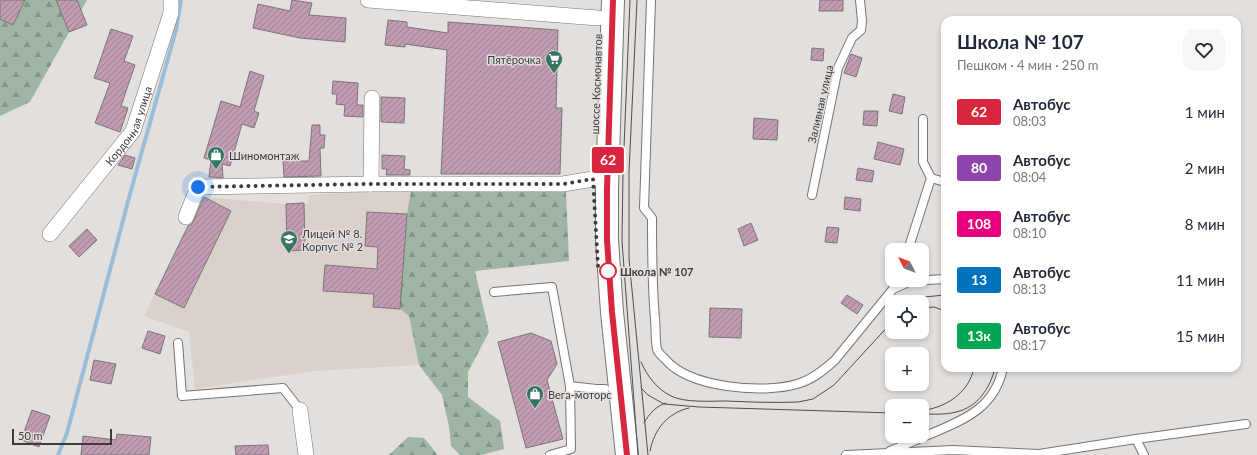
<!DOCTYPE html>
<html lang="ru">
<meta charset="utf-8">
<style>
body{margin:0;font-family:Lato,sans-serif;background:#f6f6f7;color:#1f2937;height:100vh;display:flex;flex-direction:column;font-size:15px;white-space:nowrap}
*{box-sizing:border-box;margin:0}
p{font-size:13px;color:#747a83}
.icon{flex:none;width:22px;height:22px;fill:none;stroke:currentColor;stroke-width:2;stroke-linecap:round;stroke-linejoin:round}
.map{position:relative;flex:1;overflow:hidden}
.side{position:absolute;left:941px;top:16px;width:300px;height:356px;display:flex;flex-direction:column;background:#fff;border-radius:12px;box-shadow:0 2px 6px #0003}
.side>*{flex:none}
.badge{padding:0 8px;border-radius:3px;font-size:14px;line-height:26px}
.needle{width:26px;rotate:312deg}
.fabs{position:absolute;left:885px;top:243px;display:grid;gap:8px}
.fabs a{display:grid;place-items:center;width:44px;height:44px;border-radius:8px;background:#fff;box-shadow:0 2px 6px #0003;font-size:20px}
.scale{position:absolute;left:12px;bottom:10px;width:100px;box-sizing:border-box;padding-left:4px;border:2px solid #3d3c3b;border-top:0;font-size:11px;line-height:14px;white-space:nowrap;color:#3d3c3b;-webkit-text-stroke:3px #e3dfdd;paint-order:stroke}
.you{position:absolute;width:20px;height:20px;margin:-10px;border:3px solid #fff;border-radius:50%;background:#1a73e8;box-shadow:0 0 0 6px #1a73e833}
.map>.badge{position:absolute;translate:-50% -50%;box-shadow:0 0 0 2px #fff}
.round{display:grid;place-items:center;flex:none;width:42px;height:42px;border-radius:12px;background:#f6f6f7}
.summary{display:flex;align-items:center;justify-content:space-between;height:68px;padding:0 16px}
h1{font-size:19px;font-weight:700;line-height:30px}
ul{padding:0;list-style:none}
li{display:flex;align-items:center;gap:12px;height:56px;padding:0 16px}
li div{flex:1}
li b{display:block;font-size:15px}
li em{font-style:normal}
li .badge{min-width:44px;font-weight:700;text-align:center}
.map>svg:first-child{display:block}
.built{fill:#dad1cb}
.forest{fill:url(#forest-firs)}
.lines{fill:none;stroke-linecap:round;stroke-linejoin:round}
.stream{stroke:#9bbed8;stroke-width:4}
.building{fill:url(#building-hatch);stroke:#797678}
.lane-casing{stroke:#777573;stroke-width:10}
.street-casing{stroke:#777573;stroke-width:16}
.primary-casing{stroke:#777573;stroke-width:24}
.lane{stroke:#fff;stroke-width:8}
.street{stroke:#fff;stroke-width:15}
.primary{stroke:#fff;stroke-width:22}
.tram{stroke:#504f4e;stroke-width:1}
.line-casing{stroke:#fff;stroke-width:9}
.line{stroke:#d7263d;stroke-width:6}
.walk{stroke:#3d3c3b;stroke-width:4;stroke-dasharray:0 7.2}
.stop-dot{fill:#fff;stroke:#d7263d;stroke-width:2}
.labels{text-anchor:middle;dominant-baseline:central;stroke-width:3;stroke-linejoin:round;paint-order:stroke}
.poi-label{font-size:11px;fill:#3d3c3b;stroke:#e3dfdd;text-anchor:start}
.street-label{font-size:11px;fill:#3d3c3b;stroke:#e3dfdd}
.stop-label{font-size:11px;font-weight:bold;fill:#3d3c3b;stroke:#e3dfdd;text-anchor:start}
</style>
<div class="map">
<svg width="1257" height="455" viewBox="0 0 1257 455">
<defs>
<pattern id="forest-firs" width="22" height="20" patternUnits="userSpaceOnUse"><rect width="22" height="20" fill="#9eb6a3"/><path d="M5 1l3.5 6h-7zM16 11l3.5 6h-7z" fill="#829586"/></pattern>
<pattern id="building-hatch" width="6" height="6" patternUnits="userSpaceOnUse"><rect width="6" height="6" fill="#c19bb1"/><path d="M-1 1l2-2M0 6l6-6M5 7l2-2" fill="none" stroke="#9e8091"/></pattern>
</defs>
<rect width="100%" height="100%" fill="#e3dfdd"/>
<path class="built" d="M411,191L407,214L409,316L419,365L314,371L195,389L189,332L144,316L202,197L286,204H308L309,195L366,192Z"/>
<g class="forest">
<path d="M0,0H87L30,102L0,116Z"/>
<path d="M554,186L566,192L569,261L475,271L489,332L468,372V397L500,421L504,449L481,455H460L451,446L449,427L442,395L419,365L409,316L400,309L407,214L411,191Z"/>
<path d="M408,437L424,438L438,455H389Z"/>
</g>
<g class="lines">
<path class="stream" d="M58,455L67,433L130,194L176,30L181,0"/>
</g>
<g class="building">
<path d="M0,0H25L13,25L0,19Z"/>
<path d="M56,0H77L87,25L69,32Z"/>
<path d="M292,0L312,3L309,15L346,18L345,42L300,38L253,28L258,4L290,11Z"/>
<path d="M820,0H843V11H819Z"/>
<path d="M388,20L407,22V27L448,33V22L558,30L556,108H562L560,174H441L447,50L405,44V47L385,45Z"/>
<path d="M111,29L133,36L124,61L135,65L121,106L128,108L120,132L95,123L110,83L94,78Z"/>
<path d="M812,48L824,49L823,61L811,60Z"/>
<path d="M851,54L862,58L856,77L844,73Z"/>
<path d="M250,71L264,76L254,111L259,113L254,128L242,124L230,166L222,164L223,178L209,177L211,160L204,158L221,101L240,107Z"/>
<path d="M333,81L358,83L357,105H363V117L344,116L345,105L336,104L337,94H332Z"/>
<path d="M893,94L905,97L902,114L889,111Z"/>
<path d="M381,97L405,98L404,123L381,122Z"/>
<path d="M864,111H878L877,126L863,125Z"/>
<path d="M754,118L778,120L777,140L753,139Z"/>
<path d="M312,125H320V135H325L324,148H320L321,176L284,177L283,161H309Z"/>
<path d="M878,142L904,149L900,165L874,159Z"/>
<path d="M125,155L135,158L132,169L118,165Z"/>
<path d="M382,155L405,156L404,169L410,170V175H386L387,169H382Z"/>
<path d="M858,168L874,171L872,182L856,180Z"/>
<path d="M204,197L231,211L184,308L155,294L188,226L192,224L194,220Z"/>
<path d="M845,197L861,199L860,211L844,209Z"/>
<path d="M304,203L305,250L287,251L286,204Z"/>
<path d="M367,212L407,214L400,309L373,307L374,294L323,291L325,265L377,269L378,247L365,246Z"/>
<path d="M751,223L758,240L744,246L738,229Z"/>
<path d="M827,227L839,228L837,243L825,242Z"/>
<path d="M87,229L97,240L79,257L69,246Z"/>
<path d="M847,295L863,305L857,314L841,303Z"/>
<path d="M710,308L742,309L741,338L709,337Z"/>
<path d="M148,331L165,336L160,354L142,348Z"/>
<path d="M531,333L551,341L557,364L547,380L563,439L526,448L498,342Z"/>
<path d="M94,360L116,364L111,384L90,380Z"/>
<path d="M32,410L50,416L39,447L21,440Z"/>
<path d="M117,434L151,437L149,455H81L83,436L116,440Z"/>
<path d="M268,445L269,455H236L235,446Z"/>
</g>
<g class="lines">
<defs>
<g id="lane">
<path d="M651,0L644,208L652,218C652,252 652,285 655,319C656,328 655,340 657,349C658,353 662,356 665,359C689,388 763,394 797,384C812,380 824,370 835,360L893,289L911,281L945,279"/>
<path d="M923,119V162L931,178L945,182"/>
<path d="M812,195L838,68L852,38L861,30L862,21L860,0"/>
<path d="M908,250L931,178"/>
<path d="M494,292L552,287L570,386L596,389H605"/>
<path d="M178,343L182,396L283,388L300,410"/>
<path d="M1136,439L1246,424"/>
<path d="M890,451C905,445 920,438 935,432C968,418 995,406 1003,368"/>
<path d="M550,455L571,449L570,386"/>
<path d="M846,455L953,450L1039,454L1136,439L1144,455"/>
</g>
<g id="street">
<path d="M368,0L598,18"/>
<path d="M371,184L372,98"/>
<path d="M186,217L198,187L371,184H563L593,179"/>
<path id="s1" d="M50,234L133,131L171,13V0"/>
<path d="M300,410L306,455"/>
</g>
<path id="primary" d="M613,0L607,189V240L612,312L627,455"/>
</defs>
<use href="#lane" class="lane-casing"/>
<use href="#street" class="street-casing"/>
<use href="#primary" class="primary-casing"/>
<use href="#lane" class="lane"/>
<use href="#street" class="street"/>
<use href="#primary" class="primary"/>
<g class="tram">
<path d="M630,0L623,172L622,241L638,455"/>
<path d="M637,0L629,172V259L648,455"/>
<path d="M914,302L924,297L945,295"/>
<path d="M922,308L934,307L945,311"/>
<path d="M641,362C647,376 657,389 671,396C685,403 711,401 726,401C750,402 774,403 798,402L813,399L834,385L892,322"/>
<path d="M641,388L648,395L664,404L699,407L892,413"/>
<path d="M926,410C948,406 969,392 974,368"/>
<path d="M922,414C933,414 945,415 956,412C978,407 990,388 995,368"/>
<path d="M644,423C649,414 656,406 666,403"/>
<path d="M650,451C654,430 667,413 689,408"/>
</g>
</g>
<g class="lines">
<defs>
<path id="line" d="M613,0L607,189V240L612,312L627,455"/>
</defs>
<use href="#line" class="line-casing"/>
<use href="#line" class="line"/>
<path class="walk" d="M198,187L370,184H563L593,179L598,266L608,271"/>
</g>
<defs>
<symbol id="supermarket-pin" viewBox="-11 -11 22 30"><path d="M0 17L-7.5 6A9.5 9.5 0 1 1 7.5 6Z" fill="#367563" stroke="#e3dfdd"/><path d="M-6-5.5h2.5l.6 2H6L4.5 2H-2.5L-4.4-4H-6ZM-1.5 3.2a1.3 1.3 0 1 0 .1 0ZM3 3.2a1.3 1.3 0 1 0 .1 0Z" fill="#fff"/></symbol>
<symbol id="shop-pin" viewBox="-11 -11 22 30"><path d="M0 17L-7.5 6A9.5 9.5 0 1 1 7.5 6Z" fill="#367563" stroke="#e3dfdd"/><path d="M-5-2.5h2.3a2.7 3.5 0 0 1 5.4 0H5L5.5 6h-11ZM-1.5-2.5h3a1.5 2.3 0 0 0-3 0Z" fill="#fff"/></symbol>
<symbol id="school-pin" viewBox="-11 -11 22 30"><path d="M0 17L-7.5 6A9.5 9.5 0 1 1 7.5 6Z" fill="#367563" stroke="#e3dfdd"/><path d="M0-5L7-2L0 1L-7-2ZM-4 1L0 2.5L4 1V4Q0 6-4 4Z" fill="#fff"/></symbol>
</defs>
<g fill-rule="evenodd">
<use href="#supermarket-pin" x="544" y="49" width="20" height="27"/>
<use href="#shop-pin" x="206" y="145" width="20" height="27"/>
<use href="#school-pin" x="279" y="229" width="20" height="27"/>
<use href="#shop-pin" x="525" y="384" width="20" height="27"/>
</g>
<circle class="stop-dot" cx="608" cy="271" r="8"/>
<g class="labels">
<g class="poi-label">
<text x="541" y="59" text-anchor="end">Пятёрочка</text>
<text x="229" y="155">Шиномонтаж</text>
<text x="302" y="233">Лицей № 8.<tspan x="302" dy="13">Корпус № 2</tspan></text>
<text x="548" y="394">Вега-моторс</text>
</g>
<g class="street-label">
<text transform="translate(596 84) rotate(-88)">шоссе Космонавтов</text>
<text transform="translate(820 104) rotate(-77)">Заливная улица</text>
<text stroke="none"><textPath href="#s1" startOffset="135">Кордонная улица</textPath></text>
</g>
<g class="stop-label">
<text x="620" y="271">Школа № 107</text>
</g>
</g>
</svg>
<div class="fabs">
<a><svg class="needle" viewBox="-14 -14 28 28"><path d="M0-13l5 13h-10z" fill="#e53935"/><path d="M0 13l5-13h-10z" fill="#747a83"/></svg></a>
<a><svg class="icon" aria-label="locate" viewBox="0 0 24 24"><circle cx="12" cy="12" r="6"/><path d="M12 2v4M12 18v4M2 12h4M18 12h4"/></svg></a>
<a>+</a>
<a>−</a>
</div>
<div class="scale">50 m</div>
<div class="you" style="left:198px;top:187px"></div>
<b class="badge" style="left:608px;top:160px;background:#d7263d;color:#fff">62</b>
<section class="side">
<div class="summary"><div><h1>Школа № 107</h1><p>Пешком · 4 мин · 250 m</p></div><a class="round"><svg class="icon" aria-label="heart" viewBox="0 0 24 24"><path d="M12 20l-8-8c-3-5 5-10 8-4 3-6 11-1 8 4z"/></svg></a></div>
<ul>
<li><span class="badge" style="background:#d7263d;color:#fff">62</span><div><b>Автобус</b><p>08:03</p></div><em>1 мин</em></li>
<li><span class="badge" style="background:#8e44ad;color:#fff">80</span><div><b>Автобус</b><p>08:04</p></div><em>2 мин</em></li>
<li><span class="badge" style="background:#e6007e;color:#fff">108</span><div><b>Автобус</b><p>08:10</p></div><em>8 мин</em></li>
<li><span class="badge" style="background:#0072bc;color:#fff">13</span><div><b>Автобус</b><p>08:13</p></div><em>11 мин</em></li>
<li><span class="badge" style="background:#00a651;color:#fff">13к</span><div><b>Автобус</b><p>08:17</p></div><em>15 мин</em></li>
</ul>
</section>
</div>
